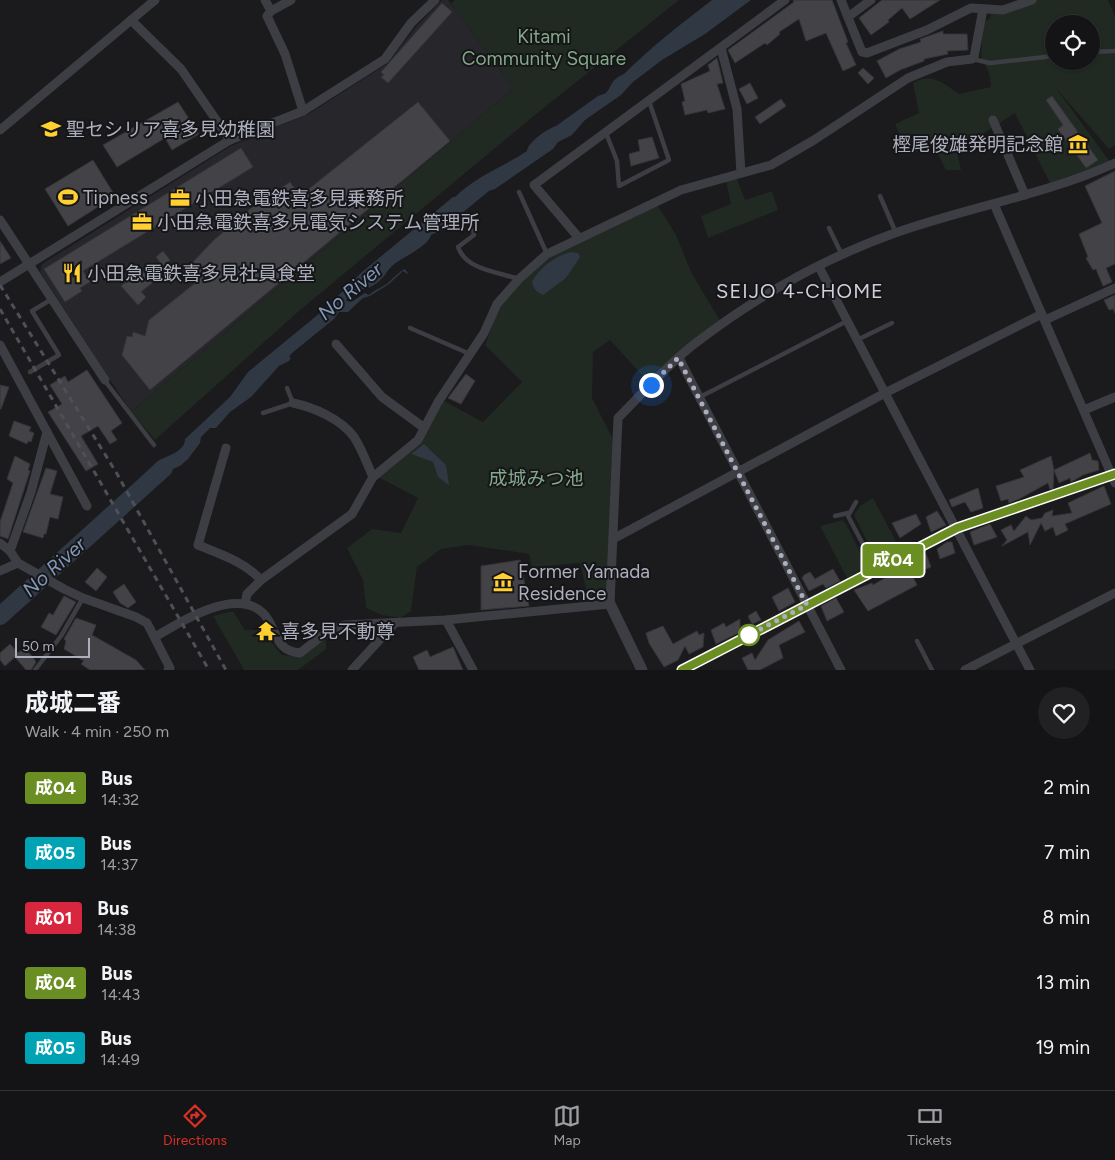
<!DOCTYPE html>
<meta charset="utf-8">
<style>
body{margin:0;font-family:Figtree,"Noto Sans JP",sans-serif;background:#212123;color:#f1f3f6;height:100vh;display:flex;flex-direction:column;font-size:19px;white-space:nowrap}
*{box-sizing:border-box;margin:0}
p{font-size:16px;color:#9d9ea1}
.icon{flex:none;width:28px;height:28px;fill:none;stroke:currentColor;stroke-width:2;stroke-linecap:round;stroke-linejoin:round}
.map{position:relative;height:670px;overflow:hidden}
.side{display:flex;flex-direction:column;background:#141416;flex:1}
.side>*{flex:none}
.badge{padding:0 10px;border-radius:4px;font-size:18px;line-height:32px}
.buttons{position:absolute;left:1045px;top:15px;display:grid;gap:10px}
.buttons a{display:grid;place-items:center;width:55px;height:55px;border-radius:50%;background:#141416;box-shadow:0 1px 4px #0004,0 0 0 1px #333335;font-size:25px}
.scale{position:absolute;left:15px;bottom:12px;width:75px;box-sizing:border-box;padding-left:5px;border:2px solid #acafbd;border-top:0;font-size:14px;line-height:18px;white-space:nowrap;color:#acafbd;-webkit-text-stroke:4px #161518;paint-order:stroke}
.you{position:absolute;width:25px;height:25px;margin:-12px;border:4px solid #fff;border-radius:50%;background:#1a73e8;box-shadow:0 0 0 8px #1a73e833}
.map>.badge{position:absolute;translate:-50% -50%;box-shadow:0 0 0 2px #fff}
.round{display:grid;place-items:center;flex:none;width:52px;height:52px;border-radius:26px;background:#212123}
.headline{display:flex;align-items:center;justify-content:space-between;height:85px;padding:0 25px}
h1{font-size:24px;font-weight:700;line-height:38px}
ul{padding:0;list-style:none}
li{display:flex;align-items:center;gap:15px;height:65px;padding:0 25px}
li div{flex:1}
li b{display:block;font-size:19px}
li em{font-style:normal}
li .badge{min-width:55px;font-weight:700;text-align:center}
.dock{display:flex;justify-content:space-around;align-items:center;height:70px;border-top:1px solid #333335;background:#141416;font-size:14px;color:#9d9ea1}
.dock a{display:grid;justify-items:center;gap:2px}
.dock .selected{color:#d93025}
.map>svg:first-child{display:block}
.built{fill:#27262a}
.green{fill:#202922;fill-rule:evenodd}
.water{fill:#2f3843}
.lines{fill:none;stroke-linecap:round;stroke-linejoin:round}
.river{stroke:#2f3843;stroke-width:18}
.building{fill:#424247;stroke:#353439}
.service{stroke:#3d3d44;stroke-width:4.5}
.minor{stroke:#3d3d44;stroke-width:9}
.tertiary{stroke:#3d3d44;stroke-width:11}
.rail{stroke:#4e4f58;stroke-width:3;stroke-dasharray:6 5;stroke-linecap:butt}
.line-casing{stroke:#fff;stroke-width:11}
.line{stroke:#6b8e23;stroke-width:8}
.walk{stroke:#acafbd;stroke-width:5;stroke-dasharray:0 9}
.stop-dot{fill:#fff;stroke:#6b8e23;stroke-width:2.5}
.labels{text-anchor:middle;dominant-baseline:central;stroke-width:4;stroke-linejoin:round;paint-order:stroke}
.park-label{font-size:19px;fill:#82a989;stroke:#161518}
.poi-label{font-size:19px;fill:#acafbd;stroke:#161518;text-anchor:start}
.water-label{font-size:20px;font-style:italic;fill:#8199ba;stroke:#161518}
.neighbourhood-label{font-size:20px;letter-spacing:1px;fill:#cecfd9;stroke:#161518}
</style>
<div class="map">
<svg width="1115" height="670" viewBox="0 0 1115 670">
<rect width="100%" height="100%" fill="#1b1a1d"/>
<path class="built" d="M442,0H448L514,88L131,412L40,272L42,264L231,146L310,113L387,64L416,27Z"/>
<g class="green">
<path d="M455,0H679L535,115L299,311L155,440L131,412L514,88L451,4Z"/>
<path d="M1032,0H1108L1115,16V145L1109,149L1056,88L1110,162L1050,183L1015,113L957,151L961,170H946L937,152L927,148L909,155L895,124L919,113L913,83C932,72 943,83 959,94L991,87L989,73L981,57L983,21L990,19L991,12ZM1054,24H1091V61H1054Z"/>
<path d="M737,179L745,200L772,191L778,210L708,238L701,216L731,204L726,181Z"/>
<path d="M655,201L676,235L692,274L723,325L651,385L610,340L593,352L592,398L615,443L607,599L589,601L580,563L532,567L529,554L469,545L441,549L417,567L411,611L400,618L382,615L366,608L363,580L347,548L372,529L401,533L418,498L378,477L433,417L444,401L483,422L522,382L485,345L502,299L545,253Z"/>
<path d="M873,498L901,551L882,561L876,559L854,515L860,506Z"/>
<path d="M842,520L846,524L866,564L865,569L847,578L820,526Z"/>
<path d="M233,611L245,630H261L282,655L298,657L326,639V649L298,670H244L213,616Z"/>
</g>
<g class="water">
<path d="M712,0H751L705,34L662,60L633,82L621,95L585,120L572,135L558,142L553,149L495,189L489,191L456,218L447,221L442,230L431,235C427,248 402,257 392,266C386,272 383,280 374,285C365,291 351,288 346,301H353L365,293L369,295C375,289 384,287 389,282C394,277 399,272 405,269L409,275L403,271L389,284L370,296L363,298L348,312H339L334,319L292,353L289,357L291,358L289,361L279,366L251,397L230,412L216,428H210L201,437L200,443L188,459L180,466L163,473L149,489L145,481L154,475L152,470H148C152,467 154,464 158,461C166,456 185,452 185,439L230,397L248,372L326,308L362,272L453,197H455C476,176 503,167 527,151C528,142 547,129 556,126L598,96L606,93C613,85 610,80 624,74C652,46 681,24 712,0Z"/>
<path d="M571,252L578,253L580,257L566,278L543,295C536,292 533,288 532,281C541,267 555,256 571,252Z"/>
<path d="M424,444L446,465L449,485L438,477L433,462L411,454Z"/>
</g>
<g class="lines">
<path class="river" d="M0,616L164,468"/>
</g>
<g class="building">
<path d="M793,0H832L848,42L846,43L856,65L843,71L826,33L806,41L799,19L779,32L780,34L767,45L765,43L735,63L728,50L794,2Z"/>
<path d="M882,0H940L910,19L902,8L888,20L889,22L871,35L859,18Z"/>
<path d="M442,3L452,12L388,83L381,77L384,75L381,72Z"/>
<path d="M943,31V34H967L968,50L947,51L948,54L924,59V61L900,70L886,78L877,61L899,49L921,42L920,39Z"/>
<path d="M717,58L723,83L717,84L725,109L708,113L707,110L685,115L682,102L685,101L681,84L710,71L708,65Z"/>
<path d="M863,68L874,78L868,84L858,73Z"/>
<path d="M750,83L758,98L747,104L739,89Z"/>
<path d="M1052,96L1098,160L1086,168L1058,129L1063,125L1046,100Z"/>
<path d="M781,99L786,106L760,124L755,117Z"/>
<path d="M178,102L199,134L172,150L165,138L117,167L103,145Z"/>
<path d="M418,102L450,141L150,390L122,355L127,336L132,337L133,332L145,336L149,320L199,280L188,267L214,240L250,209L290,182L300,196Z"/>
<path d="M652,137L659,158L631,166L629,154L640,151L638,140Z"/>
<path d="M241,148L253,167L83,271L90,282L80,288L82,291L65,302L44,269Z"/>
<path d="M93,160L115,196L68,226L45,189Z"/>
<path d="M1115,171V264L1106,268L1112,282L1103,286L1096,269L1093,270L1086,258L1088,257L1079,234L1102,223L1085,186Z"/>
<path d="M0,241L11,258L0,264Z"/>
<path d="M163,251L170,260L163,266L156,257Z"/>
<path d="M141,269L152,283L141,292L146,297L138,305L121,286Z"/>
<path d="M1115,295V313L1113,309L1109,310L1104,300Z"/>
<path d="M87,370L122,423L111,431L117,440L110,444L98,426L81,436L98,464L86,471L48,412L62,404L50,385L65,376L68,382Z"/>
<path d="M466,374L475,381L461,404L448,398Z"/>
<path d="M0,385L9,387L1,409H0Z"/>
<path d="M14,421L31,427L29,431L34,433L31,442L28,441L27,444L9,436Z"/>
<path d="M1090,453L1092,460L1098,461L1099,470L1083,475L1071,482L1070,478L1059,483L1054,470L1053,489H1050L1048,483L1019,499L1009,503L1008,499L1001,501L996,486L1024,477L1020,470L1051,456L1054,470Z"/>
<path d="M15,456L30,464L28,470L30,471L8,539L0,536V522L13,483L7,479Z"/>
<path d="M46,468L57,471L50,494L63,497L58,519L50,517L46,534H44L43,538L23,532Z"/>
<path d="M1104,486L1111,504L1065,524L1068,530L1056,536L1053,527L1045,531L1041,523L1030,545L1028,532L1002,546L1007,540L1001,530L1011,525L1014,531L1026,516L1031,520L1042,518L1045,513L1053,510L1052,516L1072,513L1068,503Z"/>
<path d="M978,488L983,508L971,512L965,502L952,507L949,500Z"/>
<path d="M937,511L946,525L931,532L926,517Z"/>
<path d="M916,514L921,524L900,538L892,523Z"/>
<path d="M990,524L997,537L974,545L970,532Z"/>
<path d="M947,542H952L955,553L940,559L937,549Z"/>
<path d="M926,554L931,567L912,575L917,585L868,611L854,590L872,583L873,585L897,571L896,569Z"/>
<path d="M520,560L529,606L481,610V566Z"/>
<path d="M97,568L107,577L96,591L85,582Z"/>
<path d="M833,569L840,581L826,588L823,584L809,591L802,578L804,575L810,572L815,579Z"/>
<path d="M124,584L136,602L128,608L120,603L113,592Z"/>
<path d="M788,588L795,602L779,611L772,597Z"/>
<path d="M64,596L76,602L56,635L41,627L49,613L53,615Z"/>
<path d="M836,598L844,612L827,621L821,606Z"/>
<path d="M756,611L761,620L752,624L748,616Z"/>
<path d="M76,618L96,625L92,635L136,660L145,670H90L81,664L84,661L64,649L66,641L64,639Z"/>
<path d="M740,619V632L716,644L711,630L724,623L726,627Z"/>
<path d="M799,621L805,632L779,645L783,658L760,670H748L742,658L752,653L755,660L768,640Z"/>
<path d="M663,626L673,644L697,631L699,635L704,633L703,647L689,654L685,646L678,660L664,667L649,643L646,633Z"/>
<path d="M10,644L18,653L24,648L32,656L36,662L31,670H26L15,657L5,666L0,660V653Z"/>
<path d="M453,647L463,670H419L413,657L427,650L430,657Z"/>
</g>
<g class="lines">
<g class="service">
<path d="M1091,52L1115,51"/>
<path d="M972,59L990,63L1054,56"/>
<path d="M606,133L617,161L619,186L669,160L649,101"/>
<path d="M519,192L547,254"/>
<path d="M880,196L896,233"/>
<path d="M829,228L842,255"/>
<path d="M473,230L474,235L458,247C466,270 498,272 519,279"/>
<path d="M410,328L470,354"/>
<path d="M857,340L892,323"/>
<path d="M30,372L59,355L32,311L52,299"/>
<path d="M105,381L154,445"/>
<path d="M700,397L847,321"/>
<path d="M263,413L293,403L287,388"/>
<path d="M856,502L848,516L876,569"/>
<path d="M835,516L848,513"/>
<path d="M917,641L932,670"/>
<path d="M35,670L61,636L83,598"/>
</g>
<g class="minor">
<path d="M265,0L271,11"/>
<path d="M291,0L271,11L267,16L285,54L303,111"/>
<path d="M841,0L862,52L867,53L927,30L971,8L1003,10L1032,0"/>
<path d="M848,17L871,0"/>
<path d="M131,20L181,69L230,140"/>
<path d="M721,48L737,109L741,173"/>
<path d="M993,120L1025,195"/>
<path d="M0,130L155,0"/>
<path d="M994,204L1115,483"/>
<path d="M0,220L105,380"/>
<path d="M579,238L534,185L785,0"/>
<path d="M819,267L1030,670"/>
<path d="M0,282L230,140L303,111L385,59L411,23L435,0"/>
<path d="M1045,320L1115,288"/>
<path d="M336,344L382,397L423,427"/>
<path d="M0,345L87,506"/>
<path d="M679,358L841,670"/>
<path d="M293,403C313,407 341,419 354,437C362,449 367,464 373,477"/>
<path d="M1084,410L1115,397"/>
<path d="M226,448L198,545C220,554 245,562 261,580"/>
<path d="M613,539L885,393L1042,314"/>
<path d="M0,543L10,551L18,563L64,589L83,598L136,617L147,623L170,668L168,670"/>
<path d="M10,551L31,492L47,432"/>
<path d="M0,571L18,563"/>
<path d="M245,604L247,594L261,580L352,514L373,477L418,440L438,402L484,333L497,304L519,279L547,254L681,190L771,165L814,140L908,78L947,62L972,59L974,57L983,9"/>
<path d="M446,620L473,670"/>
<path d="M155,637C181,621 236,587 263,613C278,628 273,651 300,653L331,629L344,625L446,620L610,604L618,418C644,392 668,364 697,342C756,297 825,258 895,233C968,207 1045,195 1115,163"/>
<path d="M352,670L394,624"/>
<path d="M682,670L957,528L1115,474"/>
<path d="M965,670L1115,593"/>
</g>
<path class="tertiary" d="M610,604L642,670"/>
<g class="rail">
<path d="M0,285L116,472L226,670"/>
<path d="M0,309L209,670"/>
</g>
</g>
<g class="lines">
<defs>
<path id="line" d="M682,670L957,528L1115,474"/>
</defs>
<use href="#line" class="line-casing"/>
<use href="#line" class="line"/>
<path class="walk" d="M651,385L678,358L807,605L749,635"/>
</g>
<defs>
<symbol id="school-bare" viewBox="-9 -9 18 18"><path d="M0-5L7-2L0 1L-7-2ZM-4 1L0 2.5L4 1V4Q0 6-4 4Z" fill="#ffd030" stroke="#161518" stroke-width="2.5" paint-order="stroke"/></symbol>
<symbol id="museum-bare" viewBox="-9 -9 18 18"><path d="M0-6L6-3V-2H-6V-3ZM-5-1h2V3h-2ZM-1-1h2V3h-2ZM3-1h2V3H3ZM-6 4H6V6H-6Z" fill="#ffd030" stroke="#161518" stroke-width="2.5" paint-order="stroke"/></symbol>
<symbol id="stadium-bare" viewBox="-9 -9 18 18"><path d="M0-5a6.5 5 0 1 0 0 10a6.5 5 0 1 0 0-10ZM-3.5-1.8h7v3.6h-7Z" fill="#ffd030" stroke="#161518" stroke-width="2.5" paint-order="stroke"/></symbol>
<symbol id="office-bare" viewBox="-9 -9 18 18"><path d="M-6-3h4V-5.5h4V-3h4V5H-6ZM-1-4.5V-3h2v-1.5ZM-6 0V1H6V0Z" fill="#ffd030" stroke="#161518" stroke-width="2.5" paint-order="stroke"/></symbol>
<symbol id="restaurant-bare" viewBox="-9 -9 18 18"><path d="M-5-6h1v4h1v-4h1v4h1v-4h1v5L-1.5 .5V6h-2V.5L-5-1ZM5-6V6H3V1.5H1.5Q1.5-4 5-6Z" fill="#ffd030" stroke="#161518" stroke-width="2.5" paint-order="stroke"/></symbol>
<symbol id="temple-bare" viewBox="-9 -9 18 18"><path d="M0-6L5-2H3V0L6.5 2.5H4V6H1.5V3h-3V6H-4V2.5H-6.5L-3 0V-2H-5Z" fill="#ffd030" stroke="#161518" stroke-width="2.5" paint-order="stroke"/></symbol>
</defs>
<g fill-rule="evenodd">
<use href="#school-bare" x="37" y="115" width="28" height="28"/>
<use href="#museum-bare" x="1064" y="130" width="28" height="28"/>
<use href="#stadium-bare" x="54" y="183" width="28" height="28"/>
<use href="#office-bare" x="166" y="184" width="28" height="28"/>
<use href="#office-bare" x="128" y="208" width="28" height="28"/>
<use href="#restaurant-bare" x="58" y="259" width="28" height="28"/>
<use href="#museum-bare" x="489" y="568" width="28" height="28"/>
<use href="#temple-bare" x="252" y="617" width="28" height="28"/>
</g>
<circle class="stop-dot" cx="749" cy="635" r="10"/>
<g class="labels">
<g class="park-label">
<text x="544" y="36">Kitami<tspan x="544" dy="22">Community Square</tspan></text>
<text x="536" y="478">成城みつ池</text>
</g>
<g class="poi-label">
<text x="66" y="129">聖セシリア喜多見幼稚園</text>
<text x="1063" y="144" text-anchor="end">樫尾俊雄発明記念館</text>
<text x="83" y="197">Tipness</text>
<text x="195" y="198">小田急電鉄喜多見乗務所</text>
<text x="157" y="222">小田急電鉄喜多見電気システム管理所</text>
<text x="87" y="273">小田急電鉄喜多見社員食堂</text>
<text x="518" y="571">Former Yamada<tspan x="518" dy="22">Residence</tspan></text>
<text x="281" y="631">喜多見不動尊</text>
</g>
<g class="water-label">
<text transform="translate(350 291) rotate(-40)">No River</text>
<text transform="translate(54 567) rotate(-42)">No River</text>
</g>
<g class="neighbourhood-label">
<text x="800" y="291">SEIJO 4-CHOME</text>
</g>
</g>
</svg>
<div class="buttons">
<a><svg class="icon" aria-label="locate" viewBox="0 0 24 24"><circle cx="12" cy="12" r="6"/><path d="M12 2v4M12 18v4M2 12h4M18 12h4"/></svg></a>
</div>
<div class="scale">50 m</div>
<div class="you" style="left:651px;top:385px"></div>
<b class="badge" style="left:893px;top:560px;background:#6b8e23;color:#fff">成04</b>
</div>
<section class="side">
<div class="headline"><div><h1>成城二番</h1><p>Walk · 4 min · 250 m</p></div><a class="round"><svg class="icon" aria-label="heart" viewBox="0 0 24 24"><path d="M12 20l-8-8c-3-5 5-10 8-4 3-6 11-1 8 4z"/></svg></a></div>
<ul>
<li><span class="badge" style="background:#6b8e23;color:#fff">成04</span><div><b>Bus</b><p>14:32</p></div><em>2 min</em></li>
<li><span class="badge" style="background:#00a3b4;color:#fff">成05</span><div><b>Bus</b><p>14:37</p></div><em>7 min</em></li>
<li><span class="badge" style="background:#d7263d;color:#fff">成01</span><div><b>Bus</b><p>14:38</p></div><em>8 min</em></li>
<li><span class="badge" style="background:#6b8e23;color:#fff">成04</span><div><b>Bus</b><p>14:43</p></div><em>13 min</em></li>
<li><span class="badge" style="background:#00a3b4;color:#fff">成05</span><div><b>Bus</b><p>14:49</p></div><em>19 min</em></li>
</ul>
</section>
<nav class="dock">
<a class="selected"><svg class="icon" aria-label="directions" viewBox="0 0 24 24"><path d="M12 3l9 9-9 9-9-9zM9 14v-3h6M13 9l2 2-2 2"/></svg>Directions</a>
<a><svg class="icon" aria-label="map" viewBox="0 0 24 24"><path d="M3 6l6-2 6 2 6-2v14l-6 2-6-2-6 2zM9 4v14M15 6v14"/></svg>Map</a>
<a><svg class="icon" aria-label="tickets" viewBox="0 0 24 24"><path d="M3 7h18v10H3zM15 7v10"/></svg>Tickets</a>
</nav>
